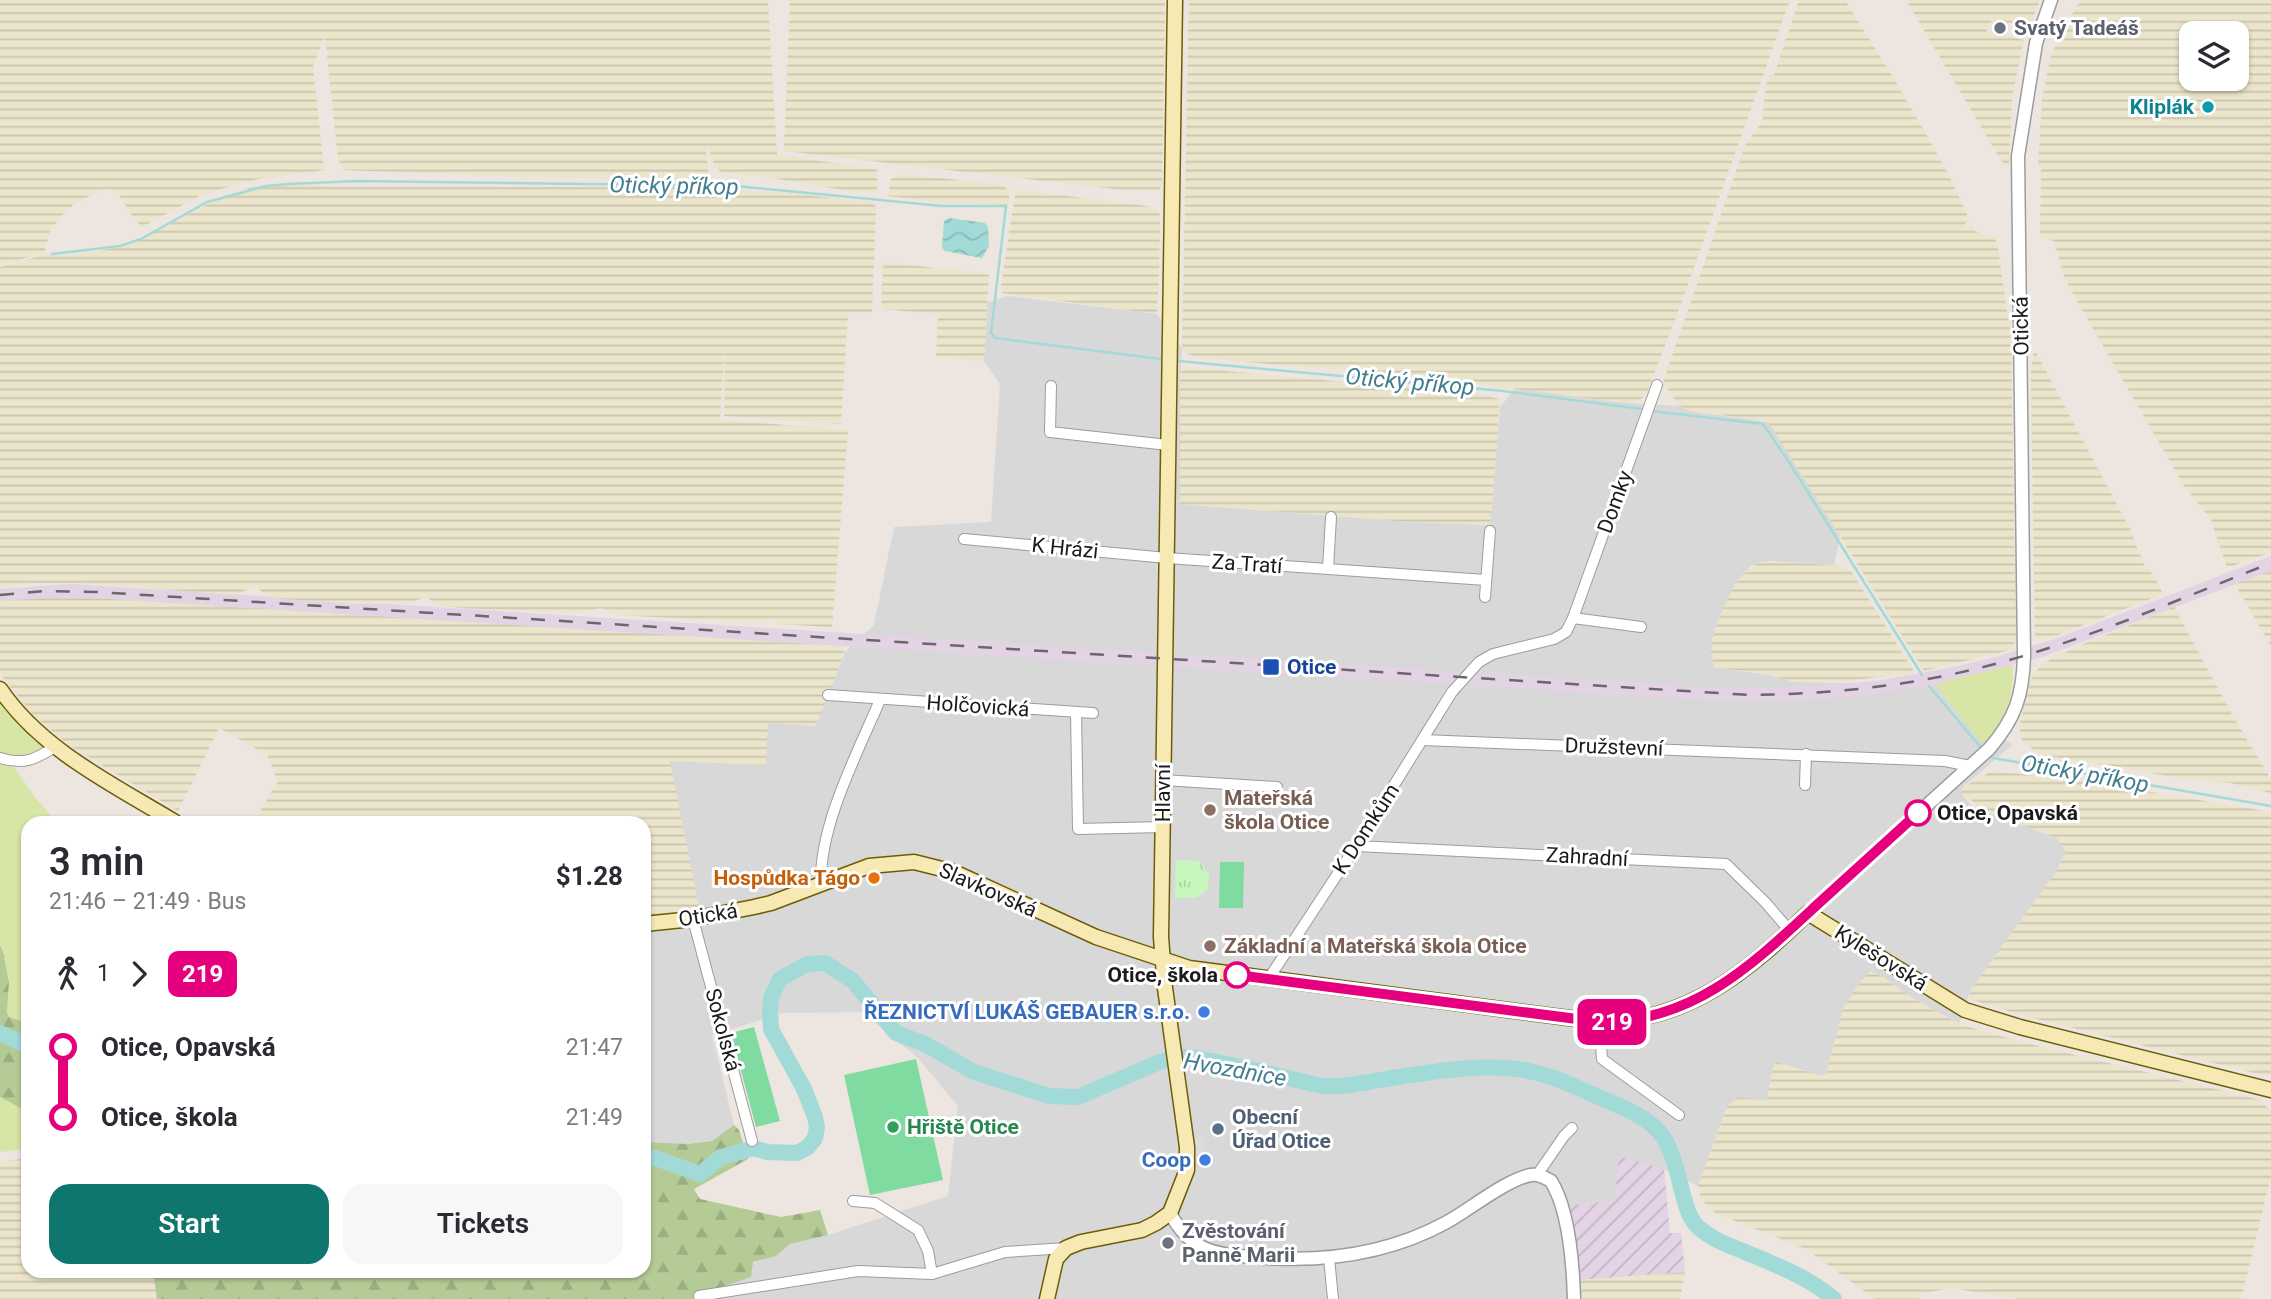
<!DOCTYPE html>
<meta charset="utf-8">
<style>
body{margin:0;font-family:Roboto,sans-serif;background:#f7f7f7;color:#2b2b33;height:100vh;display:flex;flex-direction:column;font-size:26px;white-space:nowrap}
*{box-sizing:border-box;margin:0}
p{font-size:23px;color:#7c7c81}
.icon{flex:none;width:38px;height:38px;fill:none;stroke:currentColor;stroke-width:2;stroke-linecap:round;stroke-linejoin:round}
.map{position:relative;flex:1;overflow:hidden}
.details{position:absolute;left:21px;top:816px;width:630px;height:462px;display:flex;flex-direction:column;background:#fff;border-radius:21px;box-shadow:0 2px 5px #0004}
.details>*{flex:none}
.badge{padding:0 14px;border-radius:10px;font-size:24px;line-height:46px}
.buttons{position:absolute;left:2179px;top:21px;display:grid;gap:14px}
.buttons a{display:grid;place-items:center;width:70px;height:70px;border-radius:14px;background:#fff;box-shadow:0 2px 5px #0004;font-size:35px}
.map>.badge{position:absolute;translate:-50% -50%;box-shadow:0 0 0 4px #fff}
.legs{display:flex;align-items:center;gap:10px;height:77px;padding:0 28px;font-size:23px}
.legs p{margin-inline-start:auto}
.head{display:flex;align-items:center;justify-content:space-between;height:119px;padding:0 28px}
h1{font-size:38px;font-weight:600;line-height:52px}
.cta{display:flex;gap:14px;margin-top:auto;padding:14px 28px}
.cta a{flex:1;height:80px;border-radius:21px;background:#0f766e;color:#fff;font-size:28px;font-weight:600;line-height:80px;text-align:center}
.cta a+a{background:#f7f7f7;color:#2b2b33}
ul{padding:0 28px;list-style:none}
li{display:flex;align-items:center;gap:24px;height:70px;font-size:26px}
li i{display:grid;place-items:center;width:10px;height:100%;margin:0 9px;background:currentColor}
li i::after{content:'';width:18px;height:18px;margin:-9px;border:5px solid;border-radius:50%;background:#fff}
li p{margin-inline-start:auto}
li:first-child i{background:linear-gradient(#0000 50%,currentColor 0)}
li:last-child i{background:linear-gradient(currentColor 50%,#0000 0)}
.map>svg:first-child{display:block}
.residential{fill:#d9d8d8}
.industrial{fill:url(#industrial-furrows)}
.railway{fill:#e4d2e5}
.farmland{fill:url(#farmland-rules);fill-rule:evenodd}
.grass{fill:#d7e6a6}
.forest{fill:url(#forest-firs)}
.park{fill:url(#park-tufts)}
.pitch{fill:#7fdb9f}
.parking{fill:#dbdbdb}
.water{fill:url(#water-waves)}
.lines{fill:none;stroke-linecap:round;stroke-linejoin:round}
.stream{stroke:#a1dad7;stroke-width:2.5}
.river{stroke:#a1dad7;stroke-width:16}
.minor-casing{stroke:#9c9c9c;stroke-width:12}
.tertiary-casing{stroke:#9c9c9c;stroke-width:15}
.secondary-casing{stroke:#6d5d07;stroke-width:17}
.minor{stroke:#fff;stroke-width:10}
.tertiary{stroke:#fff;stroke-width:12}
.secondary{stroke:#f7e9b4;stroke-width:14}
.rail{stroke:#696969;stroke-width:2.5;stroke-dasharray:14 14;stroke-linecap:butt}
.line-1-casing{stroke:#fff;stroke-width:16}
.line-1{stroke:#e6007e;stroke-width:10}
.worship-dot{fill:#6b7280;stroke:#fff;stroke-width:2.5}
.culture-dot{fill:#0f9aa8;stroke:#fff;stroke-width:2.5}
.transit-dot{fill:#1a4fb4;stroke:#fff;stroke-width:2.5}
.education-dot{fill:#8d6e63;stroke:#fff;stroke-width:2.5}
.stop-1-dot{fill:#fff;stroke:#e6007e;stroke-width:3.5}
.food-dot{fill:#e8710a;stroke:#fff;stroke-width:2.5}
.shop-dot{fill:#3f7fe0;stroke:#fff;stroke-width:2.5}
.leisure-dot{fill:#2e9e5b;stroke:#fff;stroke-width:2.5}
.service-dot{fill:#5c6f8a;stroke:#fff;stroke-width:2.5}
.labels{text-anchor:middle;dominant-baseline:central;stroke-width:6;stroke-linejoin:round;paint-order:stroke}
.worship-label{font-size:21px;font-weight:bold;fill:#5b616d;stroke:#fff;text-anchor:start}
.culture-label{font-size:21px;font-weight:bold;fill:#0d838f;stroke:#fff;text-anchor:end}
.street-label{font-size:21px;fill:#1b1b1b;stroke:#fff}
.transit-label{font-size:21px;font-weight:bold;fill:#164399;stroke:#fff;text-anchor:start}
.education-label{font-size:21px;font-weight:bold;fill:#785e54;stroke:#fff;text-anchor:start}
.stop-label{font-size:21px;font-weight:bold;fill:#1b1b1b;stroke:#fff;text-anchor:start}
.food-label{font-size:21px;font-weight:bold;fill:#c56008;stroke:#fff;text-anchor:end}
.shop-label{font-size:21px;font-weight:bold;fill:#366cbe;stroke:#fff;text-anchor:end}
.service-label{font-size:21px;font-weight:bold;fill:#4e5e75;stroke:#fff;text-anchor:start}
.leisure-label{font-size:21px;font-weight:bold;fill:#27864d;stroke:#fff;text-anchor:start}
.water-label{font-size:23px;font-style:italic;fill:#427e90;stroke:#fff}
</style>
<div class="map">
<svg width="2271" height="1299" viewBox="0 0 2271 1299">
<defs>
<pattern id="industrial-furrows" width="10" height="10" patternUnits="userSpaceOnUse" patternTransform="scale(1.75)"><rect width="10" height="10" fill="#e4d2e5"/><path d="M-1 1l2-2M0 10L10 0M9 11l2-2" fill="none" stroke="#c3b4c4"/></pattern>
<pattern id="farmland-rules" width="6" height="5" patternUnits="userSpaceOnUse" patternTransform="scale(1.75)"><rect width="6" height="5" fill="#ebe5cb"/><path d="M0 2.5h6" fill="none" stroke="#c9c4ae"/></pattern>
<pattern id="forest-firs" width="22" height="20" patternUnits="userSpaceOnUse" patternTransform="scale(1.75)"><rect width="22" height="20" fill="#b4cb96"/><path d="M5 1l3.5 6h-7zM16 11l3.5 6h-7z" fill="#9aae81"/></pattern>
<pattern id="park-tufts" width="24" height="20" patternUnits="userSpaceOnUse" patternTransform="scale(1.75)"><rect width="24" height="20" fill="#c8f7bd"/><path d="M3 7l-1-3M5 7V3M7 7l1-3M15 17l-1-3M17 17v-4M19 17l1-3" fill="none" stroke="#abd3a2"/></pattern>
<pattern id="water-waves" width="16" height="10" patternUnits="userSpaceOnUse" patternTransform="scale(1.75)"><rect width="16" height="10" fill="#a1dad7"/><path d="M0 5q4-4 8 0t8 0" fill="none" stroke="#8abab8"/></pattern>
</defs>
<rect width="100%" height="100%" fill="#ece5e0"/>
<path class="residential" d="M1008,296L1157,314L1182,348L1180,390V504L1410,522L1490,525L1500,407L1517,387L1617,402L1679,406L1690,411L1767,422L1772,427L1840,535L1834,565L1771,561L1751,565L1736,583L1718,621L1715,632L1714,668L1770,675L1794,682L1936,685L1948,701L1986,741L1995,731L2012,745L1963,787L1962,792L1964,797L1971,805L1984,811L2057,838L2066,852L2056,872L1970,991L1959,1024L1914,999L1883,977L1843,1009L1826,1075L1821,1076L1775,1061L1766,1101L1745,1098L1727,1106L1698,1186L1664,1169L1616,1182L1617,1201L1570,1205L1581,1280L1582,1299H717L716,1289L752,1263L776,1256L790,1244L828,1235L948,1196L958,1106L918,1058L862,1012L783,1013L712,1035L734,1125L727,1132L712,1141L688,1144L644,1142V916L699,908L669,761L768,723L842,662L845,652L874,625L894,527L991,522L1000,384L984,361L987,303Z"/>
<path class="industrial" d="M1619,1156L1664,1169L1670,1233H1681L1685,1272L1581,1280L1570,1205L1616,1201V1182Z"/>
<path class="railway" d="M2271,556V571L2042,657L1936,685L1842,698L1787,701H1716L70,598L0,602V589L70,584L1717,688H1787L1877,681L1958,666L1996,657L2058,638Z"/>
<g class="farmland">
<path d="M0,0H768L777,155L877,169V192L848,191L761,176L722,173L715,167L708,147L706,151L709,175L700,177L664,179L528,177L344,170L338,159L325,36L313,66L324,170L258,179L203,194L142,227L135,220L117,192L109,189L102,190L74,204L62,215L50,231L44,253L0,265Z"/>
<path d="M790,0H1165L1162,185L1159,191L1123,190L784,151Z"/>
<path d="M1189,0H1790L1681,304L1646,395L1640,400L1634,402H1617L1434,378L1200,358L1185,353L1182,348Z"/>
<path d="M1799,0H1838L1840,2L1845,0L1899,87L1947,171L1970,221L1965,223L1967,228L1972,226L1975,231L1985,236H1994L1998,247L2011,340L2016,640L2010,650L1924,671L1772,427L1767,422L1753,419L1690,411L1679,406L1663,382L1745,145L1762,122L1766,85L1769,75H1774Z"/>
<path d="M1906,0H2040L2030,26L1992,21L1986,32L2024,40L2012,98L2009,164H2004L2000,159Z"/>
<path d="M2081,0H2271V552L2227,568L2211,520L2183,484L2070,289L2062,271L2054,241L2040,237L2041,167L2038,166L2042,99L2050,59L2062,30ZM2191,33H2236V79H2191Z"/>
<path d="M902,174L1003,185L1010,192L1008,205L936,202L888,196L891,179Z"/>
<path d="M282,183H309L334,187H687L791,193L874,203L876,208L872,313L848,312L841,424L724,416L725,342L720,420L785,425L788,427L789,425L848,430L832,627L776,624V618L770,621H726L617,615L601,608L579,613L460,608L439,605L426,597L408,603L355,604L274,598L266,595L255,586L235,595L81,583H33L0,587V267L48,254L62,256L87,254L125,245L140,240L221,197L249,188Z"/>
<path d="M1020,190L1147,206L1157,210L1160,215L1159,271L1157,314L1002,293L1001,286L1015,195Z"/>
<path d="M883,262L989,274L984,361L936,357L938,314L881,309Z"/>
<path d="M2036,352L2130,529L2145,567L2154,575L2163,594L2058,635L2035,640L2031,389V369L2033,354Z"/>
<path d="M1184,367L1484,395L1499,399L1497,446L1490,525L1410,522L1180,504V373Z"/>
<path d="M1771,561L1841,566L1851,571L1915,673L1836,682H1794L1764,673L1714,668L1711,652L1712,641L1718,621L1728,598L1736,583L1748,569L1760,562Z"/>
<path d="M2271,571V646L2235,584Z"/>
<path d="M46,598H93L841,646L845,652L816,726L768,723L766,765L670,761L699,908L644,916V822H254L278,781L267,755L219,728L178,811L70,746L34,716L0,674V601Z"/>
<path d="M2174,607L2234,718L2271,779V793L2231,783L2186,779L2048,756L2036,752L2022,740L2019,727L2032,677L2042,664L2076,647Z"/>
<path d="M1992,771L2086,781L2271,812V1077L2025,1016L1969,999L1970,991L2056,872L2066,852L2057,838L1989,813L1964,795L1962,792L1963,787Z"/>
<path d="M1870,971L1883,977L1914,999L1959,1024L2026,1043L2261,1100L2271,1112V1177L2241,1299H2019L1952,1288L1923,1293L1918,1299H1875L1806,1249L1715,1213L1702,1201L1698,1186L1727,1106L1739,1097L1766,1101L1775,1061L1821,1076L1826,1075L1843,1009L1857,986Z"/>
<path d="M28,1158V1270L153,1271L157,1299H0V1162Z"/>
<path d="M1685,1272L1680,1299H1582L1581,1280Z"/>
</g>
<g class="grass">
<path d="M2009,666H2013V668C2013,695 2006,727 1982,743L1936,686L1942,682Z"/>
<path d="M0,703L30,736L43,747C31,761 17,757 0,756Z"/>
<path d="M0,763L13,766L37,800L57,822H28V1023L9,1017L7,1013L9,982L3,951L0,945Z"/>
<path d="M0,1097L28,1112V1149L0,1152Z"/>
</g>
<g class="forest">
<path d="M0,945L3,951L9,982L7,1013L9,1017L28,1023V1112L0,1097Z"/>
<path d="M734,1125L739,1130L748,1159L694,1189L700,1199L781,1217L820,1210L828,1235L790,1244L776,1256L753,1262L751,1277L716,1289L717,1299H157L153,1271L644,1270V1142L688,1144L712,1141Z"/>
</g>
<path class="park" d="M1176,860L1199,861L1209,874L1208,889L1196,898H1175Z"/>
<g class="pitch">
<path d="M1220,862H1244L1243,908H1219Z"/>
<path d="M754,1027L780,1121L756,1127L731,1033Z"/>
<path d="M916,1059L943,1180L870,1195L844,1075Z"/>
</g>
<path class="parking" d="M1206,1137L1197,1167L1194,1168V1138Z"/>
<path class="water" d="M949,218L985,223L988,227L989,246L982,258L945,251L942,248L944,221Z"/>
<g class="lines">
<g class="stream">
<path d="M52,254L120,246L141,239L207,202L266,186L289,184L357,181L735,186L942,206H1006L991,333L995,338L1161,359"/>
<path d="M1178,361L1503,391L1642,409"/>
<path d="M1651,411L1763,424L1789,462L1922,675"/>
<path d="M1929,686L1983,750"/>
<path d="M1989,754L1993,758L2271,806"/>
</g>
<g class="river">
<path d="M0,1033L28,1046"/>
<path d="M644,1157L655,1158L700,1174L721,1157L754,1148L767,1152L797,1153L808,1147L815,1138L817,1127L815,1117L804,1089L771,1029L770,1013L771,997L780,979L807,964L825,963L853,981L896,1033L925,1044L974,1072L1049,1096L1078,1097L1162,1061L1184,1057L1197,1058L1241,1067L1322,1086H1343C1399,1078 1478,1059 1533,1072C1557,1077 1580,1089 1603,1099C1624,1108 1646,1116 1661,1134C1681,1160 1680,1211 1698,1227C1712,1240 1728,1245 1745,1252C1776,1265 1808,1277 1834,1299"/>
</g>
<defs>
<g id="minor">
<path d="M1051,386L1050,432L1168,445"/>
<path d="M964,539L1167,558L1486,580"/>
<path d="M1328,569L1331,517"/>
<path d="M1485,597L1490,531"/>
<path d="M1573,618L1641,627"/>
<path d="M828,695L1093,713"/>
<path d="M1076,712L1078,829L1163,827"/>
<path d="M1423,740L1945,761L1970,766"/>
<path d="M0,758C24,765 34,760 55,747"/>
<path d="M1163,780L1277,787"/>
<path d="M1805,785L1806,754"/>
<path d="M1356,846L1726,864L1765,902L1790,931"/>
<path d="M821,884C819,826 857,754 880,700"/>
<path d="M693,919L752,1141"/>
<path d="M1269,978L1356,846L1452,692L1479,662L1493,654L1554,639L1566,632L1573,618L1657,385"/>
<path d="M1599,1022L1602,1059L1679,1115"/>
<path d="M1537,1175L1564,1136L1572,1128"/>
<path d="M853,1201L875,1203L918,1230L928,1251L932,1274"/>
<path d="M1329,1258L1333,1299"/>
<path d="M699,1296L858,1271L932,1274L1005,1252L1066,1248"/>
</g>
<g id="tertiary">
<path d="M1808,913L1989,749C2015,719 2023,696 2024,656L2018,156L2036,43L2051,0"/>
<path d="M1170,1213C1191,1252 1214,1254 1254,1257C1321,1263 1387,1255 1447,1222C1469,1210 1507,1179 1531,1175C1538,1174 1544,1177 1551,1181C1569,1210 1573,1265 1574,1299"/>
</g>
<g id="secondary">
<path d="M0,689C41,750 114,785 175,822"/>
<path d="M644,924L693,919L754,907L771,903L869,866L914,862L954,872L1096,937L1189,968L1599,1022C1688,1022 1748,971 1808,913L1965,1010L2020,1027L2271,1090"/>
<path d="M1047,1299L1056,1259L1066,1248L1081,1242L1142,1230L1156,1223L1170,1213L1187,1170V1147L1165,988L1161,937L1175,0"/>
</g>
</defs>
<use href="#minor" class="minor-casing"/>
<use href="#tertiary" class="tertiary-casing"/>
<use href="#secondary" class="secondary-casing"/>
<use href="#minor" class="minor"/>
<use href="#tertiary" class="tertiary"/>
<use href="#secondary" class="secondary"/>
<path class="rail" d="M0,595L46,591L96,592L1749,695C1831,694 1912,686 1991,665C2087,640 2179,599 2271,563"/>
</g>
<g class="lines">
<defs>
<path id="line-1" d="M1237,975L1600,1022C1695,1022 1753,964 1819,903C1852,873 1885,843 1918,813"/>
</defs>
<use href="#line-1" class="line-1-casing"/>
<use href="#line-1" class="line-1"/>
</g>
<g class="worship-dot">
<circle cx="2000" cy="28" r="7"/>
<circle cx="1168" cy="1243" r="7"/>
</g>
<circle class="culture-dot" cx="2208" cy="107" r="7"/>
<rect class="transit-dot" x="1262" y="658" width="18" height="18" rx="3.5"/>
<g class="education-dot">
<circle cx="1210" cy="810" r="7"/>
<circle cx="1210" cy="946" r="7"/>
</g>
<g class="stop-1-dot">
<circle cx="1918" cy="813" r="12"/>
<circle cx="1237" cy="975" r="12"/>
</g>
<circle class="food-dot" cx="874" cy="878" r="7"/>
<g class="shop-dot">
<circle cx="1204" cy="1012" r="7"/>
<circle cx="1205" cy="1160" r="7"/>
</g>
<circle class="leisure-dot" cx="893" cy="1127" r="7"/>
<circle class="service-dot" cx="1218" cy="1129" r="7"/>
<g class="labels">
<g class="worship-label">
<text x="2014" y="28">Svatý Tadeáš</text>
<text x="1182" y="1231">Zvěstování<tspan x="1182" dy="24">Panně Marii</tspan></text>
</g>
<g class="culture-label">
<text x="2194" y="107">Kliplák</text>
</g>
<g class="street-label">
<text transform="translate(2021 326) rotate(-91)">Otická</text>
<text transform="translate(1615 502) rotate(-70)">Domky</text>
<text transform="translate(1065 548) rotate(6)">K Hrázi</text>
<text transform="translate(1247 564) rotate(4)">Za Tratí</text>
<text transform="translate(978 706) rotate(4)">Holčovická</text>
<text transform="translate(1614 747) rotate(2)">Družstevní</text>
<text transform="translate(1163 793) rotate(-90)">Hlavní</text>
<text transform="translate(1366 829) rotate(-57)">K Domkům</text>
<text transform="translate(1587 857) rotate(3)">Zahradní</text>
<text transform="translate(988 890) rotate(24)">Slavkovská</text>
<text transform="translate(708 915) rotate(-9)">Otická</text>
<text transform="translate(1881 958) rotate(32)">Kylešovská</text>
<text transform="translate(723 1030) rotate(75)">Sokolská</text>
</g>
<g class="transit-label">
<text x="1287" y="667">Otice</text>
</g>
<g class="education-label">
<text x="1224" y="798">Mateřská<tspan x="1224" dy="24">škola Otice</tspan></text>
<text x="1224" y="946">Základní a Mateřská škola Otice</text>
</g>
<g class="stop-label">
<text x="1937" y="813">Otice, Opavská</text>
<text x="1218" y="975" text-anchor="end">Otice, škola</text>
</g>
<g class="food-label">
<text x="860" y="878">Hospůdka Tágo</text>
</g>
<g class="shop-label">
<text x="1190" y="1012">ŘEZNICTVÍ LUKÁŠ GEBAUER s.r.o.</text>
<text x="1191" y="1160">Coop</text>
</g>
<g class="service-label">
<text x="1232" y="1117">Obecní<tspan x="1232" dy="24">Úřad Otice</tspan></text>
</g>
<g class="leisure-label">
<text x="907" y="1127">Hřiště Otice</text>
</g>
<g class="water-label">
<text transform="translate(674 186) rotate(1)">Otický příkop</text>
<text transform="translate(1410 382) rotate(5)">Otický příkop</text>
<text transform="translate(2085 774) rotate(10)">Otický příkop</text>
<text transform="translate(1235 1070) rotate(10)">Hvozdnice</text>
</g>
</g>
</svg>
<div class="buttons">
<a><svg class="icon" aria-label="layers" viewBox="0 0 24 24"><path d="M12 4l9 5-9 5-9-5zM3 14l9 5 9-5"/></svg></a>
</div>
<b class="badge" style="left:1612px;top:1022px;background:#e6007e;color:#fff">219</b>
<section class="details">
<div class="head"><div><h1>3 min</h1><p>21:46 – 21:49 · Bus</p></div><b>$1.28</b></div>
<div class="legs"><svg class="icon" aria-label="walk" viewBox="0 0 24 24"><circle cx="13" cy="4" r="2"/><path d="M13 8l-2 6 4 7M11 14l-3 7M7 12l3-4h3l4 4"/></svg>1<svg class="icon" aria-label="forward" viewBox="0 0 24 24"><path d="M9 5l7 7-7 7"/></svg><b class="badge" style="background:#e6007e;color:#fff">219</b></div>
<ul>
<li><i style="color:#e6007e"></i><b>Otice, Opavská</b><p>21:47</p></li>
<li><i style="color:#e6007e"></i><b>Otice, škola</b><p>21:49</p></li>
</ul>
<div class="cta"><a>Start</a><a>Tickets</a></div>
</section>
</div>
